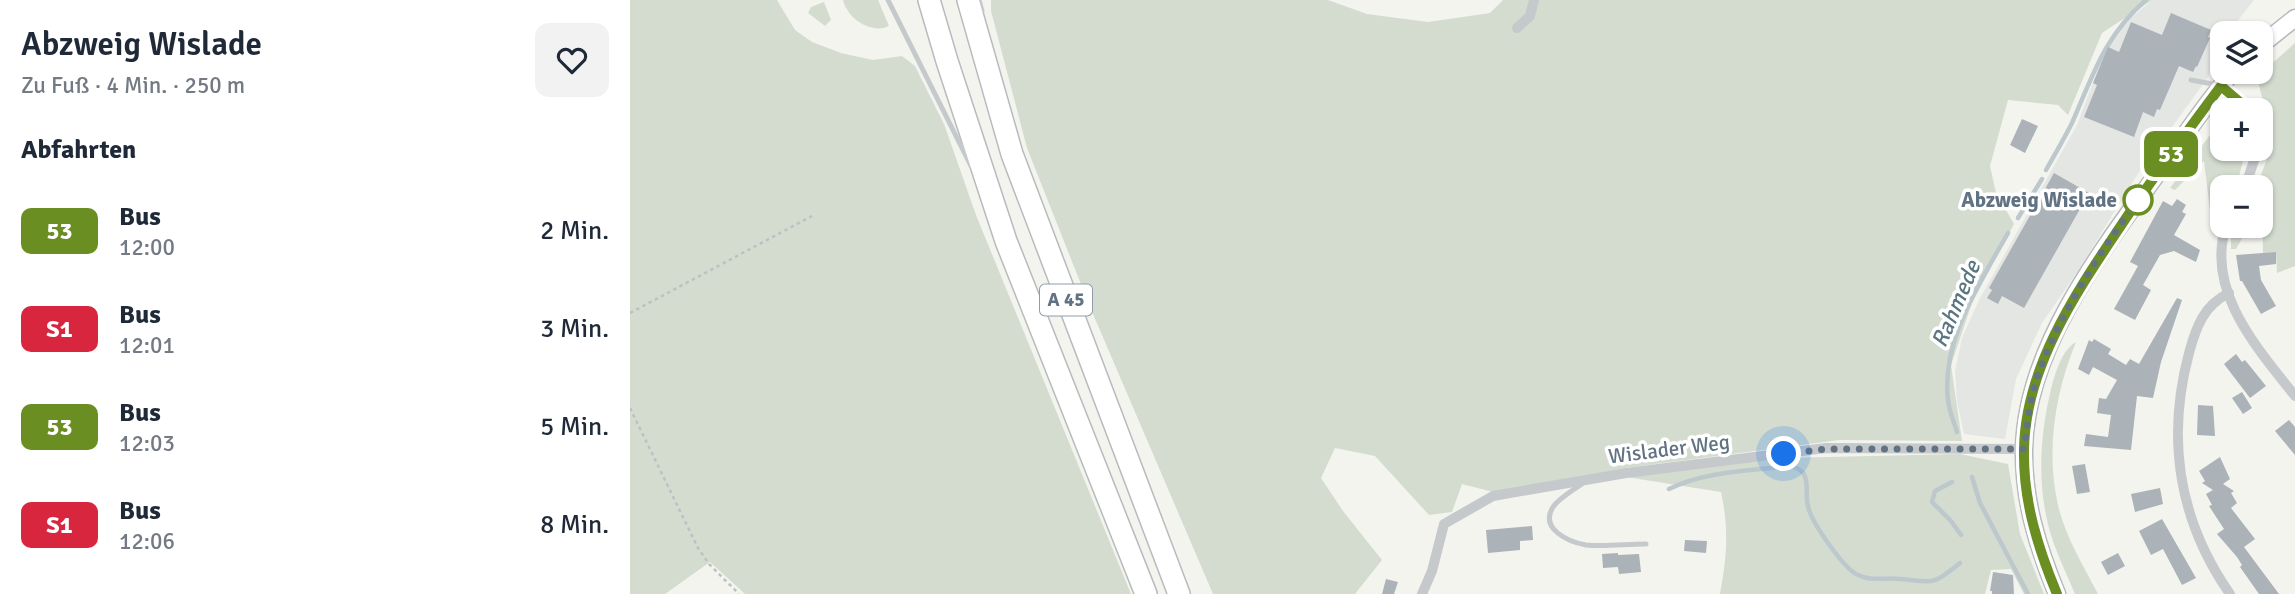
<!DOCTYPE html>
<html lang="de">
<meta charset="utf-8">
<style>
body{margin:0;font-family:Signika,sans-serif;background:#f2f2f3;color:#1f2937;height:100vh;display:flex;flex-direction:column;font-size:26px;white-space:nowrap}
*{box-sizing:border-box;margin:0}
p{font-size:23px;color:#747a83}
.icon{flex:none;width:38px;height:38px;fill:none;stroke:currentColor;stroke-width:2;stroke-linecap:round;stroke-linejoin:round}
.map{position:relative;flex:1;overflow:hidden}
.panel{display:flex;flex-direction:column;background:#fff;width:630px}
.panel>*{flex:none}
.badge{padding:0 14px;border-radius:10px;font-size:24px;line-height:46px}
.buttons{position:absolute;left:1580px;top:21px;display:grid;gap:14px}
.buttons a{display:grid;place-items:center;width:63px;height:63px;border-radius:14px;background:#fff;box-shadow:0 2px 5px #0004;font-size:35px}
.you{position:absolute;width:35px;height:35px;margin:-18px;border:5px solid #fff;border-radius:50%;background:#1a73e8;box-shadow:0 0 0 10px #1a73e833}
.map>.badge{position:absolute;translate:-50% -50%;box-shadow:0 0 0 4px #fff}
h2{padding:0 21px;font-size:26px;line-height:63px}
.round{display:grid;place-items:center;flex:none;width:74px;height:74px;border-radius:14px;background:#f2f2f3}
.overview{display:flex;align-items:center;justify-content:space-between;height:119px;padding:0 21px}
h1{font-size:33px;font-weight:600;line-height:52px}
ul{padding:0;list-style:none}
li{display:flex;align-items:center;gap:21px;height:98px;padding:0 21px}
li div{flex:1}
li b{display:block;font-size:26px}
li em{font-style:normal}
li .badge{min-width:77px;font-weight:700;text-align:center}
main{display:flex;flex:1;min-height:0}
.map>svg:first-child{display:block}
.built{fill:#e4e6e3}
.green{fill:#d4dcd0}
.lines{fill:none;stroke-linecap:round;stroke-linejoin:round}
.stream{stroke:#bdc8cd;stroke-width:4.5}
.building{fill:#abb2b8}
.secondary-casing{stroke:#b5babf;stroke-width:19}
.motorway-casing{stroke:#b8babd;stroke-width:24}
.path{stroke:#bfc0c2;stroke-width:2.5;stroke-dasharray:3.5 3.5;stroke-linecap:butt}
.service{stroke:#c6c9cc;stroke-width:5}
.minor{stroke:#c6c9cc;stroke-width:10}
.secondary{stroke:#fff;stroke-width:16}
.motorway{stroke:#fff;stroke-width:21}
.line-casing{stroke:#fff;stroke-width:16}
.line{stroke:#6b8e23;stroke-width:10}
.walk{stroke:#617283;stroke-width:7;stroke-dasharray:0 12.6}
.stop-dot{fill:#fff;stroke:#6b8e23;stroke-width:3.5}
.labels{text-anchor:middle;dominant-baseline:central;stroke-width:7;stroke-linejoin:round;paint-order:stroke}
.shield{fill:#fff;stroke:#909ca8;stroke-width:2}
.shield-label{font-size:19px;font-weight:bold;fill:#617283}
.stop-label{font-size:21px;font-weight:bold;fill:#617283;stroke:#fff;text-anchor:end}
.street-label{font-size:21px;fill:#617283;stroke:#fff}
.water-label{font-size:23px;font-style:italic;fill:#5c7681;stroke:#fff}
</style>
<main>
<section class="panel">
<div class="overview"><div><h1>Abzweig Wislade</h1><p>Zu Fuß · 4 Min. · 250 m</p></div><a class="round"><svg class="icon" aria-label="heart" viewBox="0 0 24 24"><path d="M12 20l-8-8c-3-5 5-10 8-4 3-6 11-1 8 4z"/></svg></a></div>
<h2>Abfahrten</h2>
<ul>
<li><span class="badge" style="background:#6b8e23;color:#fff">53</span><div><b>Bus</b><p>12:00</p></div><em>2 Min.</em></li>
<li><span class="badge" style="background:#d7263d;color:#fff">S1</span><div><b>Bus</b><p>12:01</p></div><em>3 Min.</em></li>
<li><span class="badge" style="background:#6b8e23;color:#fff">53</span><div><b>Bus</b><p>12:03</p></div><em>5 Min.</em></li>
<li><span class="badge" style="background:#d7263d;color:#fff">S1</span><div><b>Bus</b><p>12:06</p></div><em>8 Min.</em></li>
</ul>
</section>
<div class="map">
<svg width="1665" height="594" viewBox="0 0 1665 594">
<rect width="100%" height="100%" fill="#f4f4ef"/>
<path class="built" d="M1522,0H1624L1605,24L1601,33H1592V52L1579,76L1507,175L1448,271L1412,323L1386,379L1375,439L1334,434L1327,401L1325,371L1332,338L1349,300L1447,125L1475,50L1493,25Z"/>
<g class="green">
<path d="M0,0H147L165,30L182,42L211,53L243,60L272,56L285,66L314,124L346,215L501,594H115L80,562L35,594H0Z"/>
<path d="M213,0H248L259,26C241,35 217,18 213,0Z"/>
<path d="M361,0H698L737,14L798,22L860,13L873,0H1522L1472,33L1438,115L1428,105L1378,100L1360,166L1366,193L1384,224L1342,303L1321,365L1332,441L1210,440L995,468L863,492L832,484L822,512L799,515L745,456L705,448L691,478L713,511L752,560L725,594H583L460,307L397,148L361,11Z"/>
<path d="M194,2L201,20L195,26L178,13L181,7Z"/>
<path d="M1665,43V266L1647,273L1646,252L1633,253L1631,187H1625C1636,165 1645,143 1639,118C1636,103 1627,91 1629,75Z"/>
<path d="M1589,123H1592V149L1616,150L1609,176L1604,187H1592V209L1583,235L1574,161L1545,190L1540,188Z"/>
<path d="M1605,226H1628L1614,235L1606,249H1601V233Z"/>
<path d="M1446,342C1426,390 1416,448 1427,500C1433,533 1453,565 1468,594H1445C1438,577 1430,561 1424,544C1406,494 1409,439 1421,389C1425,374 1432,349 1446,342Z"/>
<path d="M1330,454L1378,464L1390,534L1414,594H1394L1381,569L1361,570L1355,594H1090C1097,556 1099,530 1091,492L996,477L1152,458Z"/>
</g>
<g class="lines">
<g class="stream">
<path d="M1416,170C1425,154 1434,139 1442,123C1463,75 1475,35 1516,0"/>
<path d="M1388,218L1412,179"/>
<path d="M1327,432C1324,422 1319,411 1318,400C1311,340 1350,283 1378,233"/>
<path d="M1342,477L1350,503L1398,594"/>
<path d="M1322,482L1305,491L1302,502L1321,521L1331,535"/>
<path d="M1039,489C1076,471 1120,471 1161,466C1167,468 1170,469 1174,474C1179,484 1175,496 1178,506C1181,522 1214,569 1228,575C1242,582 1257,577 1271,579C1304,582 1302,586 1330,563"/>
</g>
</g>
<g class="building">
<path d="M1541,13L1581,30L1578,37L1580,38L1567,67L1566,66L1563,72L1549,66L1530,110L1527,109L1524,117L1513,112L1504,137L1454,117L1467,85L1463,83L1478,47L1489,52L1501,22L1532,35Z"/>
<path d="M1392,119L1408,126L1395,153L1380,145Z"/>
<path d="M1424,173L1459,193L1394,308L1372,296L1368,304L1357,298L1362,290L1359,288Z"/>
<path d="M1547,199L1556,205L1552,212L1556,214L1544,235L1570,250L1566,262L1544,251L1530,255L1513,285L1521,290L1505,320L1484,309L1508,266L1500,262L1533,201L1542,206Z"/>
<path d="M1646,252V264L1629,266L1631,280L1646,306L1631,314L1612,281H1610L1606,255Z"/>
<path d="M1547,298L1552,300L1531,362L1523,398L1507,396L1501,450L1454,446L1456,434L1478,437L1481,415L1467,413L1469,398L1476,399L1487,380L1463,367L1459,375L1448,369L1459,340L1462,342L1464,339L1481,349L1478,354L1496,365L1500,359L1509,364Z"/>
<path d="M1606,354L1612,362L1615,360L1636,386L1620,398L1594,364Z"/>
<path d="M1612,392L1622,408L1613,414L1602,398Z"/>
<path d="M1568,405L1583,406L1585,436L1567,435Z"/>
<path d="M1659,420L1665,427V455L1645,431Z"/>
<path d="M1590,457L1600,479L1593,484L1604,491L1601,493L1607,503L1601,508L1625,539L1614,547L1649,594H1629L1610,567L1612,565L1607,557L1587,534L1594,529L1579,506L1582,505L1576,494L1583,490L1572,483L1575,481L1569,471Z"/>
<path d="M1455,464L1460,492L1447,494L1442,466Z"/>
<path d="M1530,488L1533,504L1505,512L1501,494Z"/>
<path d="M1532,519L1566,578L1552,585L1533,549L1521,555L1509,531Z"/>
<path d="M902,526L903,540L890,541V550L858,553L856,530Z"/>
<path d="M1055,540L1077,541L1076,553L1054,551Z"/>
<path d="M988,553V555L1009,554L1011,572L989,574L988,567L973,568L972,554Z"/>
<path d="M1488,553L1495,566L1478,575L1471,562Z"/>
<path d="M1363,572L1383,575L1384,594H1362V591H1360Z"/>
<path d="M756,579L768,582L764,594H752Z"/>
</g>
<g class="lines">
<defs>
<g id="secondary">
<path d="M1631,45L1665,18"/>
<path d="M1427,594C1408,548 1393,500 1394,449C1396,346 1475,246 1533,166C1556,134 1577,101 1603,72"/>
</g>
<g id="motorway">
<path d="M299,0L317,61L376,241L516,594"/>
<path d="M338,0L382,154L549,594"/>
</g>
</defs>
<use href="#secondary" class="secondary-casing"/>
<use href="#motorway" class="motorway-casing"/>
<g class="path">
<path d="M0,313L182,216"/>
<path d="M0,408L68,548L79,564L109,594"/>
</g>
<g class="service">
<path d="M258,0L341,166"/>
<path d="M349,0L352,11"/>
<path d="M1561,80L1588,85"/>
<path d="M953,483C944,490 930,497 923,507C909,529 939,542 956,545C975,547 996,544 1016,544"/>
</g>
<g class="minor">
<path d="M887,28L900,16L904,0"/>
<path d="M1591,86L1619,110"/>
<path d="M1615,187L1628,149"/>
<path d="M1596,226C1575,291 1628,349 1665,396"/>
<path d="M1599,293C1574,305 1566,327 1559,353C1536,439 1549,521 1600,594"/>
<path d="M792,594L802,571L814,524L863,496L996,473L1196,448L1394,449"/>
</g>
<use href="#secondary" class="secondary"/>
<use href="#motorway" class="motorway"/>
</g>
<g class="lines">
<defs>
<path id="line" d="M1427,594C1408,548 1393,501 1394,450C1395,370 1443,297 1486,233C1519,183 1555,134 1591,86L1619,110"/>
</defs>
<use href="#line" class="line-casing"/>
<use href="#line" class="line"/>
<path class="walk" d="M1154,454L1196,449H1394C1398,422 1400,394 1410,369C1433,309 1470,252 1508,200"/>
</g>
<circle class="stop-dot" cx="1508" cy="200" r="14"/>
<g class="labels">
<rect class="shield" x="410" y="284.5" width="52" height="31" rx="5"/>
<g class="shield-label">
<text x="436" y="300">A 45</text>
</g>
<g class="stop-label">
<text x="1487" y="200">Abzweig Wislade</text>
</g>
<g class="street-label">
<text transform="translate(1039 449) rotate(-7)">Wislader Weg</text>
</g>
<g class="water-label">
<text transform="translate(1326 304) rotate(-67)">Rahmede</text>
</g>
</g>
</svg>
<div class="buttons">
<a><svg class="icon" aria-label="layers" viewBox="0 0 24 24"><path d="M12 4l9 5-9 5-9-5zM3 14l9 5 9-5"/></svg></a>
<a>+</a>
<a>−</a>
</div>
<div class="you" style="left:1154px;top:454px"></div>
<b class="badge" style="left:1541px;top:154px;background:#6b8e23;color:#fff">53</b>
</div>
</main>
